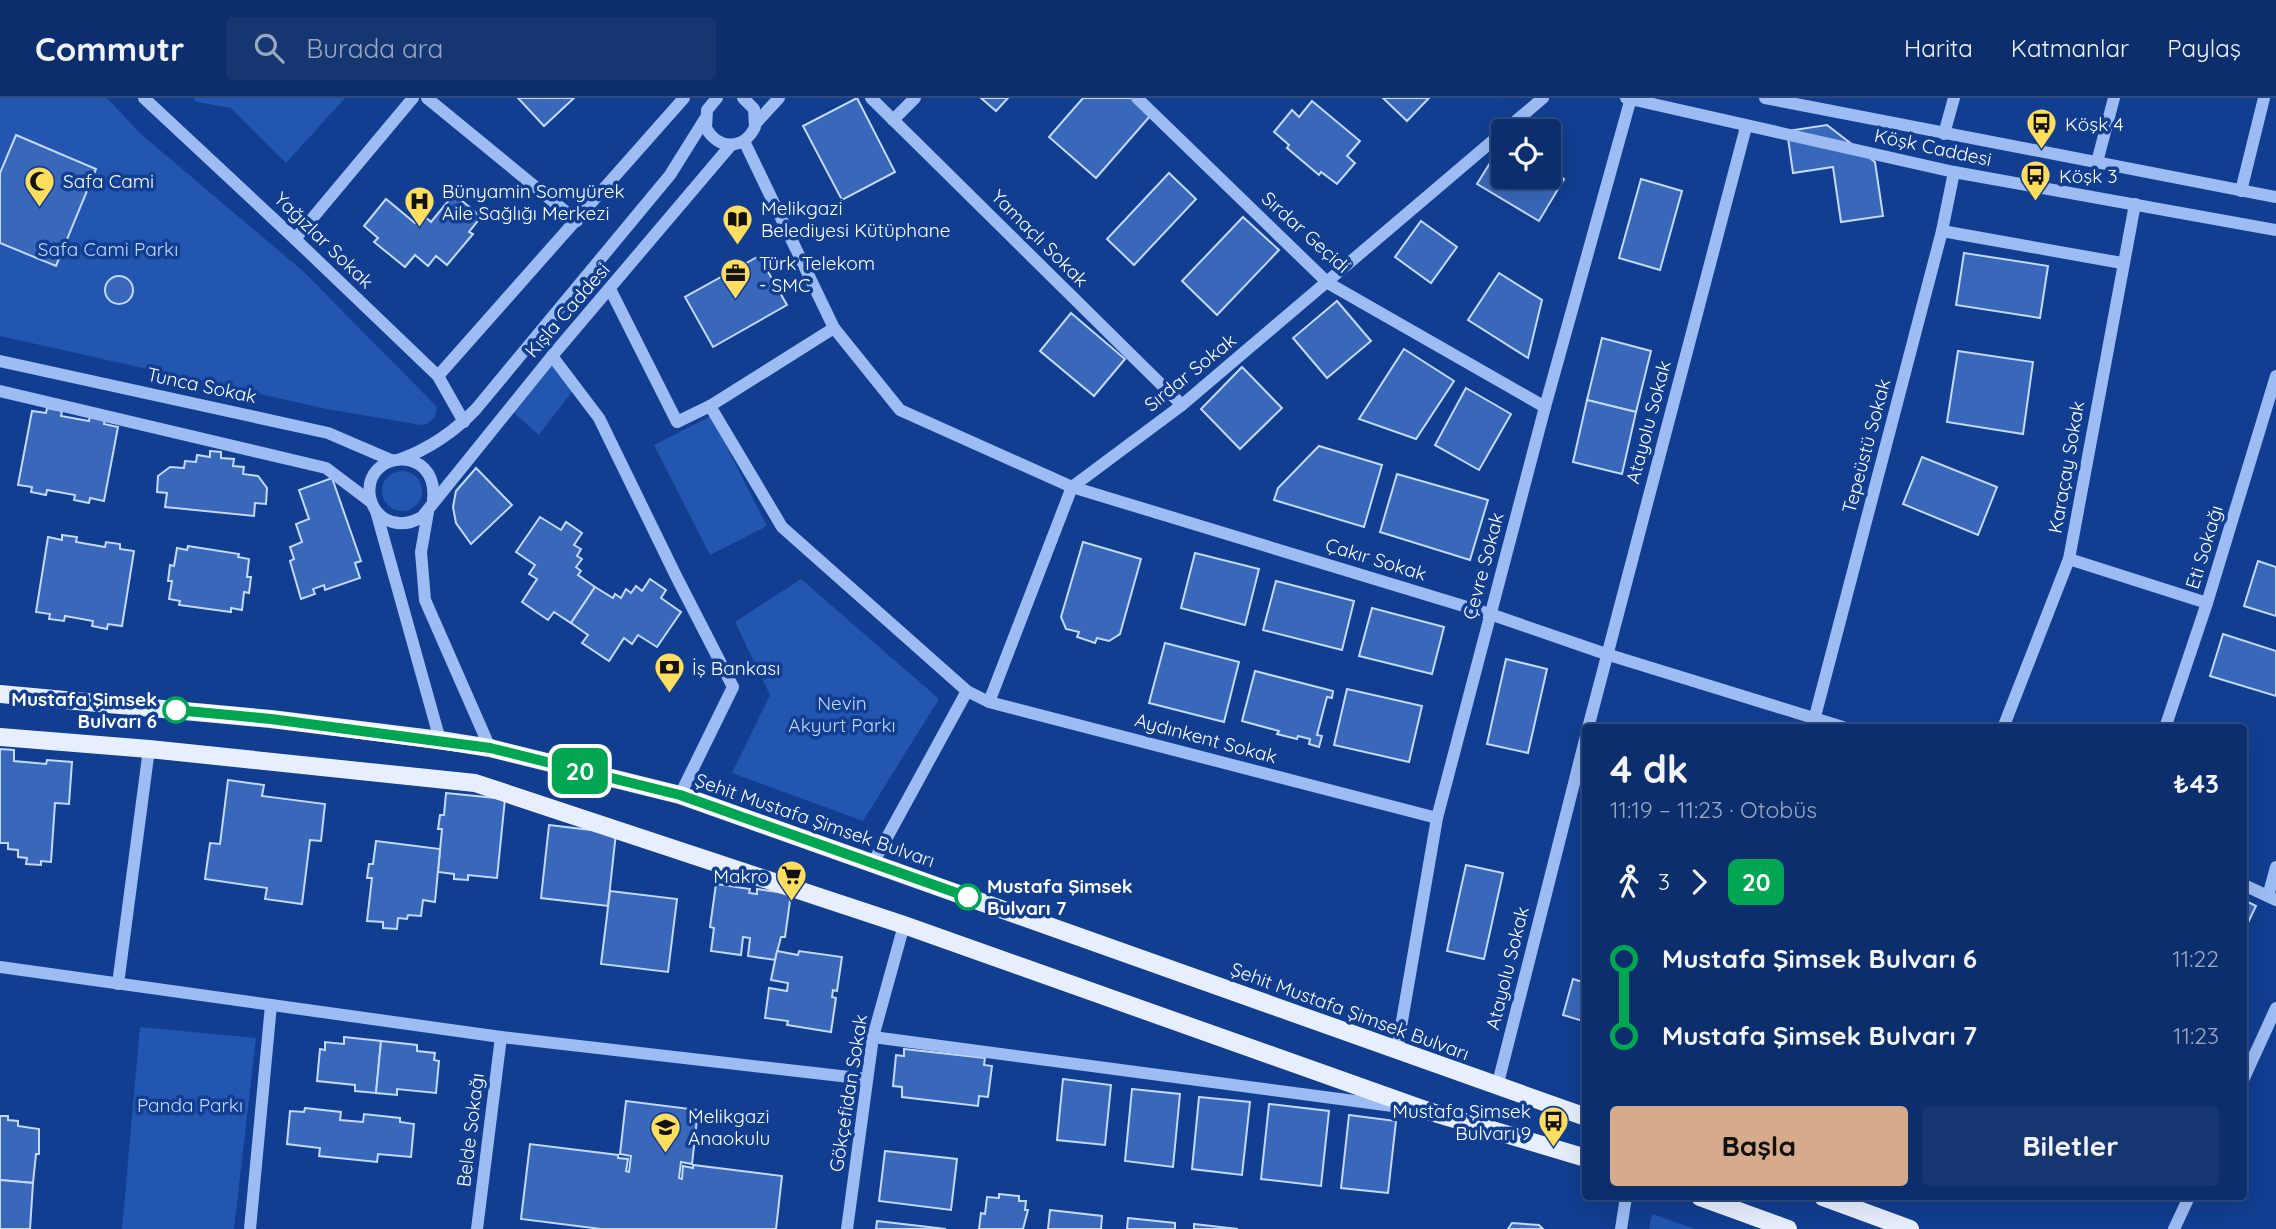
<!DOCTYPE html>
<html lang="tr">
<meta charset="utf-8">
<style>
body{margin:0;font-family:Quicksand,sans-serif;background:#163672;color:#f1f3f6;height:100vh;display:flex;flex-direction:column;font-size:26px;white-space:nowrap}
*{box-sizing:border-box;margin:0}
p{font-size:23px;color:#9aa8c2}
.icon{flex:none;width:38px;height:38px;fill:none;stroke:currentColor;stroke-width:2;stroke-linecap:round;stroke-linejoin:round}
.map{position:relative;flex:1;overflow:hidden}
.drawer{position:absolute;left:1582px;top:626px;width:665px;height:476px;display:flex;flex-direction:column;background:#0d2e6d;border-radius:7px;box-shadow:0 7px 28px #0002,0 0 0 2px #2d4a80}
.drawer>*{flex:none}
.badge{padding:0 14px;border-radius:10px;font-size:24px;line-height:46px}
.controls{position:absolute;left:1491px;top:21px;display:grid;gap:14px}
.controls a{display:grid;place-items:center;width:70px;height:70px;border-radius:7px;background:#0d2e6d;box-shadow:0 7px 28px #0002,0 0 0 2px #2d4a80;font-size:35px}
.map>.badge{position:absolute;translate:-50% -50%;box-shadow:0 0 0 4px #fff}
.legs{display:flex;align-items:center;gap:10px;height:77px;padding:0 28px;font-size:23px}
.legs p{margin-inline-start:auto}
.summary{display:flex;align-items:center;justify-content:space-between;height:119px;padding:0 28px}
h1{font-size:38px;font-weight:800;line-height:52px}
.button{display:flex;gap:14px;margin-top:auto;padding:14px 28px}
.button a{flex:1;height:80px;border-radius:7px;background:#d6ab8b;color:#111;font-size:28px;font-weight:800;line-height:80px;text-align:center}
.button a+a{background:#163672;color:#f1f3f6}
ul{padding:0 28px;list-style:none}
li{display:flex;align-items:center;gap:24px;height:77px;font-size:26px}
li i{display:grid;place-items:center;width:10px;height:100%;margin:0 9px;background:currentColor}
li i::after{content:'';width:18px;height:18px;margin:-9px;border:5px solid;border-radius:50%;background:#0d2e6d}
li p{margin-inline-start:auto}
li:first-child i{background:linear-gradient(#0000 50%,currentColor 0)}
li:last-child i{background:linear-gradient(currentColor 50%,#0000 0)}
header{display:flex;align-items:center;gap:42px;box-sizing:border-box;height:98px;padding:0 35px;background:#0d2e6d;border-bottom:2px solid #2d4a80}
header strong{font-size:33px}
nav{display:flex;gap:38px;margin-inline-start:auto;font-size:24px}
.search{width:490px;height:63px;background:#163672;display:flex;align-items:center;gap:18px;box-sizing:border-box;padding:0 24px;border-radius:7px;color:#9aa8c2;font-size:26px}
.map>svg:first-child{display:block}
.green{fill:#2256b0}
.building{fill:#3968ba;stroke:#c3d9fd;stroke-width:2}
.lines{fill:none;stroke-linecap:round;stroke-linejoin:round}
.minor{stroke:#9cbcf3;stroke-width:12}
.major{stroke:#e7efff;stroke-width:18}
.line-1-casing{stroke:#fff;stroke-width:16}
.line-1{stroke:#00a651;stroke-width:10}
.stop-1-dot{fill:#fff;stroke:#00a651;stroke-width:3.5}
.labels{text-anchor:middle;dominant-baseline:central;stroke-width:7;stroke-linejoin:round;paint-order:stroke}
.poi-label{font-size:19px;fill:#fff;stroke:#113e91;text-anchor:start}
.street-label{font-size:19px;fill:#fff;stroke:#113e91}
.park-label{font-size:19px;fill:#c3d9fd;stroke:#113e91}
.stop-label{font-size:19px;font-weight:bold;fill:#fff;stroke:#113e91;text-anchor:end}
</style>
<header>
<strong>Commutr</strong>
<div class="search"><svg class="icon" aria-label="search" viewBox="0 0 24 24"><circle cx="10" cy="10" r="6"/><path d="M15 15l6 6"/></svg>Burada ara</div>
<nav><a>Harita</a><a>Katmanlar</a><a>Paylaş</a></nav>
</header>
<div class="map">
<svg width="2276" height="1131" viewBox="0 0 2276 1131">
<rect width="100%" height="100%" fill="#113e91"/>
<g class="green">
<path d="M0,0H107L142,37L304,174L437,309L435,319L427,326L421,327L327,311L0,238Z"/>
<path d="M193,0H345L286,65L231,10L197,4Z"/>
<path d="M552,262L577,287L539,337L512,313Z"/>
<path d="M711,318L767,428L710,457L654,347Z"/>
<circle cx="402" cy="393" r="20"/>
<path d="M801,481L939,601L863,723L732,675L770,597L735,524Z"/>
<path d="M140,929L256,940L234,1131H122Z"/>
<path d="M1652,1116L1695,1131H1649Z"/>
</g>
<g class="building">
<path d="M518,0H574L544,28Z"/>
<path d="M857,0L895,74L842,102L803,28Z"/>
<path d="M981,0H1008L996,13Z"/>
<path d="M1083,0H1132L1151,17L1096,80L1049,39Z"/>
<path d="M1383,0H1429L1407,23Z"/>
<path d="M1312,3L1360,43L1347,58L1355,65L1337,86L1321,74L1319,77L1287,50L1289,47L1274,34L1292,12L1299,19Z"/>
<path d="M1827,27L1875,64L1883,118L1841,124L1833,69L1793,75L1787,33Z"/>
<path d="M16,37L96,71L56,168L0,145V75Z"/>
<path d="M1503,44V79H1549V71L1564,81L1539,123L1477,86Z"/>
<path d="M1169,75L1196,101L1134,167L1107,141Z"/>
<path d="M1641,81L1682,93L1660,172L1619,160Z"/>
<path d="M454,96L481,119L469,134L473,136L447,167L436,158L428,168L415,157L405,169L374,144L378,140L364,128L386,101L415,125L422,116L431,124Z"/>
<path d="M1243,119L1279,152L1217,217L1182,183Z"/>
<path d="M1421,123L1457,149L1431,185L1395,159Z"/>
<path d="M1964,155L2048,168L2040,220L1956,207Z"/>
<path d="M759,158L787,207L713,249L685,199Z"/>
<path d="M1499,175L1542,202L1528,260L1468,222Z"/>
<circle cx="119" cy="192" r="14"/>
<path d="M1337,203L1371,243L1327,280L1293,240Z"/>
<path d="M1071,215L1125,261L1094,298L1040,253Z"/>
<path d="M1602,240L1651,253L1636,314L1587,302Z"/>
<path d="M1404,251L1454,283L1416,341L1359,321Z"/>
<path d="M1958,253L2033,264L2023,336L1947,324Z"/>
<path d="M1242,269L1282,310L1240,351L1201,311Z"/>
<path d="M1466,290L1511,316L1479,372L1435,347Z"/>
<path d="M1587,302L1636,314L1622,376L1573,364Z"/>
<path d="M47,310L62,313L61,318L89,323L90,318L105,321L104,326L118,329L104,403L90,400L89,405L74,402L75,397L47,392L46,397L31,394L32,389L18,387L32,313L46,315Z"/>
<path d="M1319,348L1382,367L1364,429L1274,402L1278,390Z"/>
<path d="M210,353L221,354V360L234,361L233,368L244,369L243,376L258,378L267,390L266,406L255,405L254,418L165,409L167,395L157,394L158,378L170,369L184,370L185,363L196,364L197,357L210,359Z"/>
<path d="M1922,359L1997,389L1978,437L1903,406Z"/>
<path d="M476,370L512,407L471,446L456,425L453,409L456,393Z"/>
<path d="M1397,376L1488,402L1470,462L1380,434Z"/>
<path d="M332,380L361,463L355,465L360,480L325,492L324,487L313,491L315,496L301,501L290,463L294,461L290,449L302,444L296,426L309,421L299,392Z"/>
<path d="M540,419L561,432L566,424L582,435L574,447L581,451L577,458L582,461L576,469L581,473L578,477L595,489L571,525L554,514L548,522L522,504L537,481L529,476L535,467L516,454Z"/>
<path d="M62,437L77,439L76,444L105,449L106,444L120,446V451L134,453L122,528L108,526L107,531L92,528L93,523L65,518L64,523L49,521L50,516L36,514L48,439L62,442Z"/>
<path d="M1083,444L1141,461L1120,536L1109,543L1097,540L1095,545L1077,539L1079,534L1066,531L1061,519Z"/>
<path d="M188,448L239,456L238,459L249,461L247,479H251L249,495L244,494L242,512L231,510V514L179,507L180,503L169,501L172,483H168L170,467L174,468L177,450L187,452Z"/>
<path d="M1195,455L1259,471L1245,527L1181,510Z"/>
<path d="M2258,463L2276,469V518L2244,508Z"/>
<path d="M650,481L666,492L661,500L681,514L657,549L638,537L632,546L624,540L609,563L582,545L588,537L571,525L595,489L613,500L615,496L621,500L626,491L631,495L636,488L642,493Z"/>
<path d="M1276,483L1354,503L1342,552L1263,532Z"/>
<path d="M1372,510L1444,529L1432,576L1359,558Z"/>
<path d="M2223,536L2276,553V598L2210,578Z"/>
<path d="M1165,545L1239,564L1224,624L1149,605Z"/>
<path d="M1506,561L1547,571L1528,655L1487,646Z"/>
<path d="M1255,573L1333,593L1332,600L1327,599L1317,637L1322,638L1319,649L1309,646L1310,641L1298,638L1297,641L1277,636L1279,633L1242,623Z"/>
<path d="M1347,591L1422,608L1409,664L1334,647Z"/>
<path d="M0,651L14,652V663L46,666L47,662L72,664L69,706L55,705L51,764L41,763V767L26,766L27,760L18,759V752L8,751V745H0Z"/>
<path d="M228,682L264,687L262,698L325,706L321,743L310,742L302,806L265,801L267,790L205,781L210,745L220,746Z"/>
<path d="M446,695L505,701L497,780L468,777V782L454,781V776L438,774L442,731H438L440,717H444Z"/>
<path d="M549,727L616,735L608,808L541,800Z"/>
<path d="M376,743L440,751L435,804L423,802L421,818L408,817L407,821L398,820L397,831L383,830V824L367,823L372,780H367L369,766H373Z"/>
<path d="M1466,767L1503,775L1484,861L1447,853Z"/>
<path d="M716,786L750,791L749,795L757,796V791L791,796L785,839H781L775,862L748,858L750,840L743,839L741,857L711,853L714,830L710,829Z"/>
<path d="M610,793L677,801L668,874L601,866Z"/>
<path d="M2244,802L2256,808L2244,833Z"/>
<path d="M777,853L798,857L799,853L842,859L837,893L833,892L832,899L836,900L831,934L787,927L788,923L765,920L769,890L787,893L788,885L771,882Z"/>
<path d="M1573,881L1586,885V924L1563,917Z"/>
<path d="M344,939L381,943L376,995L355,993V987L317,983L320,951L325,952V944L344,946Z"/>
<path d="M381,943L417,947V953L435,955L434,962L439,963L436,995L397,991V997L376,995Z"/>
<path d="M904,951L985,960L984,967L992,968L988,999L979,998L978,1008L902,999V989L893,988L896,957L904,958Z"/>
<path d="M1063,981L1111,987L1105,1047L1057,1042Z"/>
<path d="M1132,991L1180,996L1173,1069L1125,1063Z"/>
<path d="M1199,999L1250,1004L1242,1077L1192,1071Z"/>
<path d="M626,1003L698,1012L692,1066L681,1064L679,1080L682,1081L683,1068L693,1070V1067L782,1078L776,1131H601L521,1121L530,1046L618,1057V1060L628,1061L626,1073L629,1074L631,1058L620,1056Z"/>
<path d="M1269,1006L1329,1013L1321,1088L1261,1081Z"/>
<path d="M305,1010L341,1014L340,1022L363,1024L364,1016L400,1020V1024L414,1026L411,1059L378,1056L377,1064L319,1058L320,1050L287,1046L290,1013L304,1014Z"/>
<path d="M1349,1017L1396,1023L1388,1095L1341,1090Z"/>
<path d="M0,1018H8V1022L18,1023V1028L39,1031V1056H36L33,1085L0,1082Z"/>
<path d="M885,1053L957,1061L951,1112L879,1103Z"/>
<path d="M0,1082L33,1085L30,1131H0Z"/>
<path d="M999,1096L1019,1098V1103H1026L1025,1112H1028L1023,1131H979L981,1115L985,1116L987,1099L999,1100Z"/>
<path d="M1050,1112L1102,1118L1101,1131H1048Z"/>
<path d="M1128,1120L1175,1125V1131H1127Z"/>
<path d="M877,1123L946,1131H876Z"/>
<path d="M1512,1125L1539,1127L1543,1131H1508Z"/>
<path d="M1194,1126L1238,1131H1194Z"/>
</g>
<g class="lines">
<g class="minor">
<path d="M144,0L295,141L438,278L464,324"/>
<path d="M427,0L577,123"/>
<path d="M717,0L707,12L706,30C718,52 744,52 755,29L754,11L743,0"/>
<path d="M871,0L1182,307"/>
<path d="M1137,0L1328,185L1545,309"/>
<path d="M1626,0L1954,74L2276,132"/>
<path d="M1765,0L2276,99"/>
<path d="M893,22L915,0"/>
<path d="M756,25L779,0"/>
<path d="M1504,33L1543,0"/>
<path d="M1944,36L1954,0"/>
<path d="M744,43L834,230L900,312L1072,389L1490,516L1606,556L1846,630"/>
<path d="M2097,64L2114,0"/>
<path d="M2241,93L2264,0"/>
<path d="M1942,133L2122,165"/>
<path d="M295,141L413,0"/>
<path d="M610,191L677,324L710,308L834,230"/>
<path d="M552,258L599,320L676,478L733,589L680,697"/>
<path d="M0,263L328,335L391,362"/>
<path d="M438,278L684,0"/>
<path d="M0,293L326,370L371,404"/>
<path d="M710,308L782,429L967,593L989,604L1437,720"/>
<path d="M401,361C431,350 454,334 476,311L670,77L705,21"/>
<path d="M433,402C439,345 362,352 370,399C372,408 377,416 385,421C398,428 410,426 422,419L552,258L731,47"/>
<path d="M376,413L440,642"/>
<path d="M428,414L421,454L425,502L490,650"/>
<path d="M2069,461L2207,505"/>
<path d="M989,604L1072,389L1182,307L1503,34"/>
<path d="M1588,630L1746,29"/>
<path d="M1812,630L1942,133L1954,74"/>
<path d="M2003,630L2069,461L2135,106"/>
<path d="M2165,630L2207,505L2276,278"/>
<path d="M873,765L967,593"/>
<path d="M2244,787L2276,802"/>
<path d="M2268,798L2276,769"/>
<path d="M0,869L501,939L867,981"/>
<path d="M118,886L149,651"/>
<path d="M873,939L1400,1009"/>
<path d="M1397,952L1437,720L1545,309L1631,0"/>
<path d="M2244,980L2276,910"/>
<path d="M1497,989L1586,638"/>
<path d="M250,1131L271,907"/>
<path d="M477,1131L501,939"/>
<path d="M847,1131L873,939L904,827"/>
<path d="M1621,1131L1626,1099"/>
<path d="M2174,1131L2189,1099"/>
</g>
<g class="major">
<path d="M0,596L271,621L440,642L490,650L680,697L1586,1019"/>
<path d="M0,639L149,651L475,685L904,827L1428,1013L1586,1060"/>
<path d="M1700,1099L1788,1131"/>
<path d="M1823,1099L1910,1131"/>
</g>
</g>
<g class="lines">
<defs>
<path id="line-1" d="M176,612L271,621L490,650L680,697L968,799"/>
</defs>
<use href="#line-1" class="line-1-casing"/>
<use href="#line-1" class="line-1"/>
</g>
<defs>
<symbol id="bus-pin" viewBox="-11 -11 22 30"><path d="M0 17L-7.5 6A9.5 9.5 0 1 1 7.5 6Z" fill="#ffde5d" stroke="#113e91"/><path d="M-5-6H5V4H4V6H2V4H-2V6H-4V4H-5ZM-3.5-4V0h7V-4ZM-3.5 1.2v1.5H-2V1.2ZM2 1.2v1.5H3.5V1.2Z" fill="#111"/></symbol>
<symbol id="mosque-pin" viewBox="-11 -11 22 30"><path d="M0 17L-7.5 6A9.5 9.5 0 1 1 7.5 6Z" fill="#ffde5d" stroke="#113e91"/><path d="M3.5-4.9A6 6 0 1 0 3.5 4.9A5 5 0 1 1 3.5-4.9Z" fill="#111"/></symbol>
<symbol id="hospital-pin" viewBox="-11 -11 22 30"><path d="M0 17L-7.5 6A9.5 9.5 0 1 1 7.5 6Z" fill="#ffde5d" stroke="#113e91"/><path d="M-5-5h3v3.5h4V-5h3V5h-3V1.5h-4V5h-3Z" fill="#111"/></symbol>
<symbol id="library-pin" viewBox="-11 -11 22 30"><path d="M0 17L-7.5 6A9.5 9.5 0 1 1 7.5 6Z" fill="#ffde5d" stroke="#113e91"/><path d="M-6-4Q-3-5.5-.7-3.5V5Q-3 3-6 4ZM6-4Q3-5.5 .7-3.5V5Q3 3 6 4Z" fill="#111"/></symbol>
<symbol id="office-pin" viewBox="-11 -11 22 30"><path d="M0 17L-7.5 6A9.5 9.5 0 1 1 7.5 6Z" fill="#ffde5d" stroke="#113e91"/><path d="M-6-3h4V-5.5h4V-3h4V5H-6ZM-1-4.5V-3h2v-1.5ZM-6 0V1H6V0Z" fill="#111"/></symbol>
<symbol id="bank-pin" viewBox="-11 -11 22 30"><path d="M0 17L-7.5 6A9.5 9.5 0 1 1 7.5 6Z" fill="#ffde5d" stroke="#113e91"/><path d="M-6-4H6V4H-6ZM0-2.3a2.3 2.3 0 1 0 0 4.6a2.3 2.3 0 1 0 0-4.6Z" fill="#111"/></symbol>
<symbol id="supermarket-pin" viewBox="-11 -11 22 30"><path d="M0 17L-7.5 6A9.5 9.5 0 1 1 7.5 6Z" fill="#ffde5d" stroke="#113e91"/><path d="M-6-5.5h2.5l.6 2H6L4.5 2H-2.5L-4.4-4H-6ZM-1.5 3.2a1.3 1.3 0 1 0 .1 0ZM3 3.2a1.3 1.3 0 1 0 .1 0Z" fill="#111"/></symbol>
<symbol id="school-pin" viewBox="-11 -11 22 30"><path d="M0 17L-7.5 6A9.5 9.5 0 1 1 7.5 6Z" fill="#ffde5d" stroke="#113e91"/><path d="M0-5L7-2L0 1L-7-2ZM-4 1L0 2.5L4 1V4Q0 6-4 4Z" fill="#111"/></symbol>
</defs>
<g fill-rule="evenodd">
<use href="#bus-pin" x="2024" y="8" width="35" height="47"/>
<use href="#bus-pin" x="2018" y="60" width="35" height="47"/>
<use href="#mosque-pin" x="22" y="66" width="35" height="47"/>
<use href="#hospital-pin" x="402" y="86" width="35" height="47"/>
<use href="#library-pin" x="720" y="104" width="35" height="47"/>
<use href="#office-pin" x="718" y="158" width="35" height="47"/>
<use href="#bank-pin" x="652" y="552" width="35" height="47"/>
<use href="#supermarket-pin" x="774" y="760" width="35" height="47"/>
<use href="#bus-pin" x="1536" y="1006" width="35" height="47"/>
<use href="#school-pin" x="648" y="1012" width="35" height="47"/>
</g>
<g class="stop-1-dot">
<circle cx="176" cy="612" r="12"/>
<circle cx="968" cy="799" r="12"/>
</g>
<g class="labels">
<g class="poi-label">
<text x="2065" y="26">Köşk 4</text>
<text x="2059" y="78">Köşk 3</text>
<text x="63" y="83">Safa Cami</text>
<text x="442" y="93">Bünyamin Somyürek<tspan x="442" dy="22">Aile Sağlığı Merkezi</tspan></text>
<text x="761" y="110">Melikgazi<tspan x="761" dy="22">Belediyesi Kütüphane</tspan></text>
<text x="759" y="165">Türk Telekom<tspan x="759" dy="22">- SMC</tspan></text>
<text x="692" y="570">İş Bankası</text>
<text x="769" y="778" text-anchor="end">Makro</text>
<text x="1531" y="1013" text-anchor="end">Mustafa Şimsek<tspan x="1531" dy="22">Bulvarı 9</tspan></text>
<text x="688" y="1018">Melikgazi<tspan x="688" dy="22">Anaokulu</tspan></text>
</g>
<g class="street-label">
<text transform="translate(1933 49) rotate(12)">Köşk Caddesi</text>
<text transform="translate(1306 134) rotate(42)">Sırdar Geçidi</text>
<text transform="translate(1040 140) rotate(45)">Yamaçlı Sokak</text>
<text transform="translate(324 142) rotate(44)">Yağızlar Sokak</text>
<text transform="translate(567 212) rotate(-49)">Kışla Caddesi</text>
<text transform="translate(1190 274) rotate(-39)">Sırdar Sokak</text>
<text transform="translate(202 287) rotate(12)">Tunca Sokak</text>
<text transform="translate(1648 324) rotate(-75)">Atayolu Sokak</text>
<text transform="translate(1866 348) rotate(-75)">Tepeüstü Sokak</text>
<text transform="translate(2066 369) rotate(-80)">Karaçay Sokak</text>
<text transform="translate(2204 449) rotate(-73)">Eti Sokağı</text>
<text transform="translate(1376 461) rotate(17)">Çakır Sokak</text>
<text transform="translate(1483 468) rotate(-75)">Çevre Sokak</text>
<text transform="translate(1206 640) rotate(15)">Aydınkent Sokak</text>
<text transform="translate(815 722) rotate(19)">Şehit Mustafa Şimsek Bulvarı</text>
<text transform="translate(1507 870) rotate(-76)">Atayolu Sokak</text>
<text transform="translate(1350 913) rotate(20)">Şehit Mustafa Şimsek Bulvarı</text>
<text transform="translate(848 995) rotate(-81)">Gökçefidan Sokak</text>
<text transform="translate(470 1032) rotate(-83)">Belde Sokağı</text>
</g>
<g class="park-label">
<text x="108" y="151">Safa Cami Parkı</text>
<text x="842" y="605">Nevin<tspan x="842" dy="22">Akyurt Parkı</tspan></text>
<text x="190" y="1007">Panda Parkı</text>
</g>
<g class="stop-label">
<text x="157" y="601">Mustafa Şimsek<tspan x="157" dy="22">Bulvarı 6</tspan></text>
<text x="987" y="788" text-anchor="start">Mustafa Şimsek<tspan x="987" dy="22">Bulvarı 7</tspan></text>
</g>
</g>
</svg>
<div class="controls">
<a><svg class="icon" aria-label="locate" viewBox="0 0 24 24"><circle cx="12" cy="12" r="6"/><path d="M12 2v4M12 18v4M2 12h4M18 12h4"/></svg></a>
</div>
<b class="badge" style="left:580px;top:673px;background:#00a651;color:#fff">20</b>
<section class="drawer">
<div class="summary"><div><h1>4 dk</h1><p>11:19 – 11:23 · Otobüs</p></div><b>₺43</b></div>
<div class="legs"><svg class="icon" aria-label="walk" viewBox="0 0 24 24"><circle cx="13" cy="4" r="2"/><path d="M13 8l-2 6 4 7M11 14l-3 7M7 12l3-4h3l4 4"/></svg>3<svg class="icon" aria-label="forward" viewBox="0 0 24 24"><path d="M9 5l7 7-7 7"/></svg><b class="badge" style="background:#00a651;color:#fff">20</b></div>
<ul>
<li><i style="color:#00a651"></i><b>Mustafa Şimsek Bulvarı 6</b><p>11:22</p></li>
<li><i style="color:#00a651"></i><b>Mustafa Şimsek Bulvarı 7</b><p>11:23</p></li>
</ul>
<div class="button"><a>Başla</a><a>Biletler</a></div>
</section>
</div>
